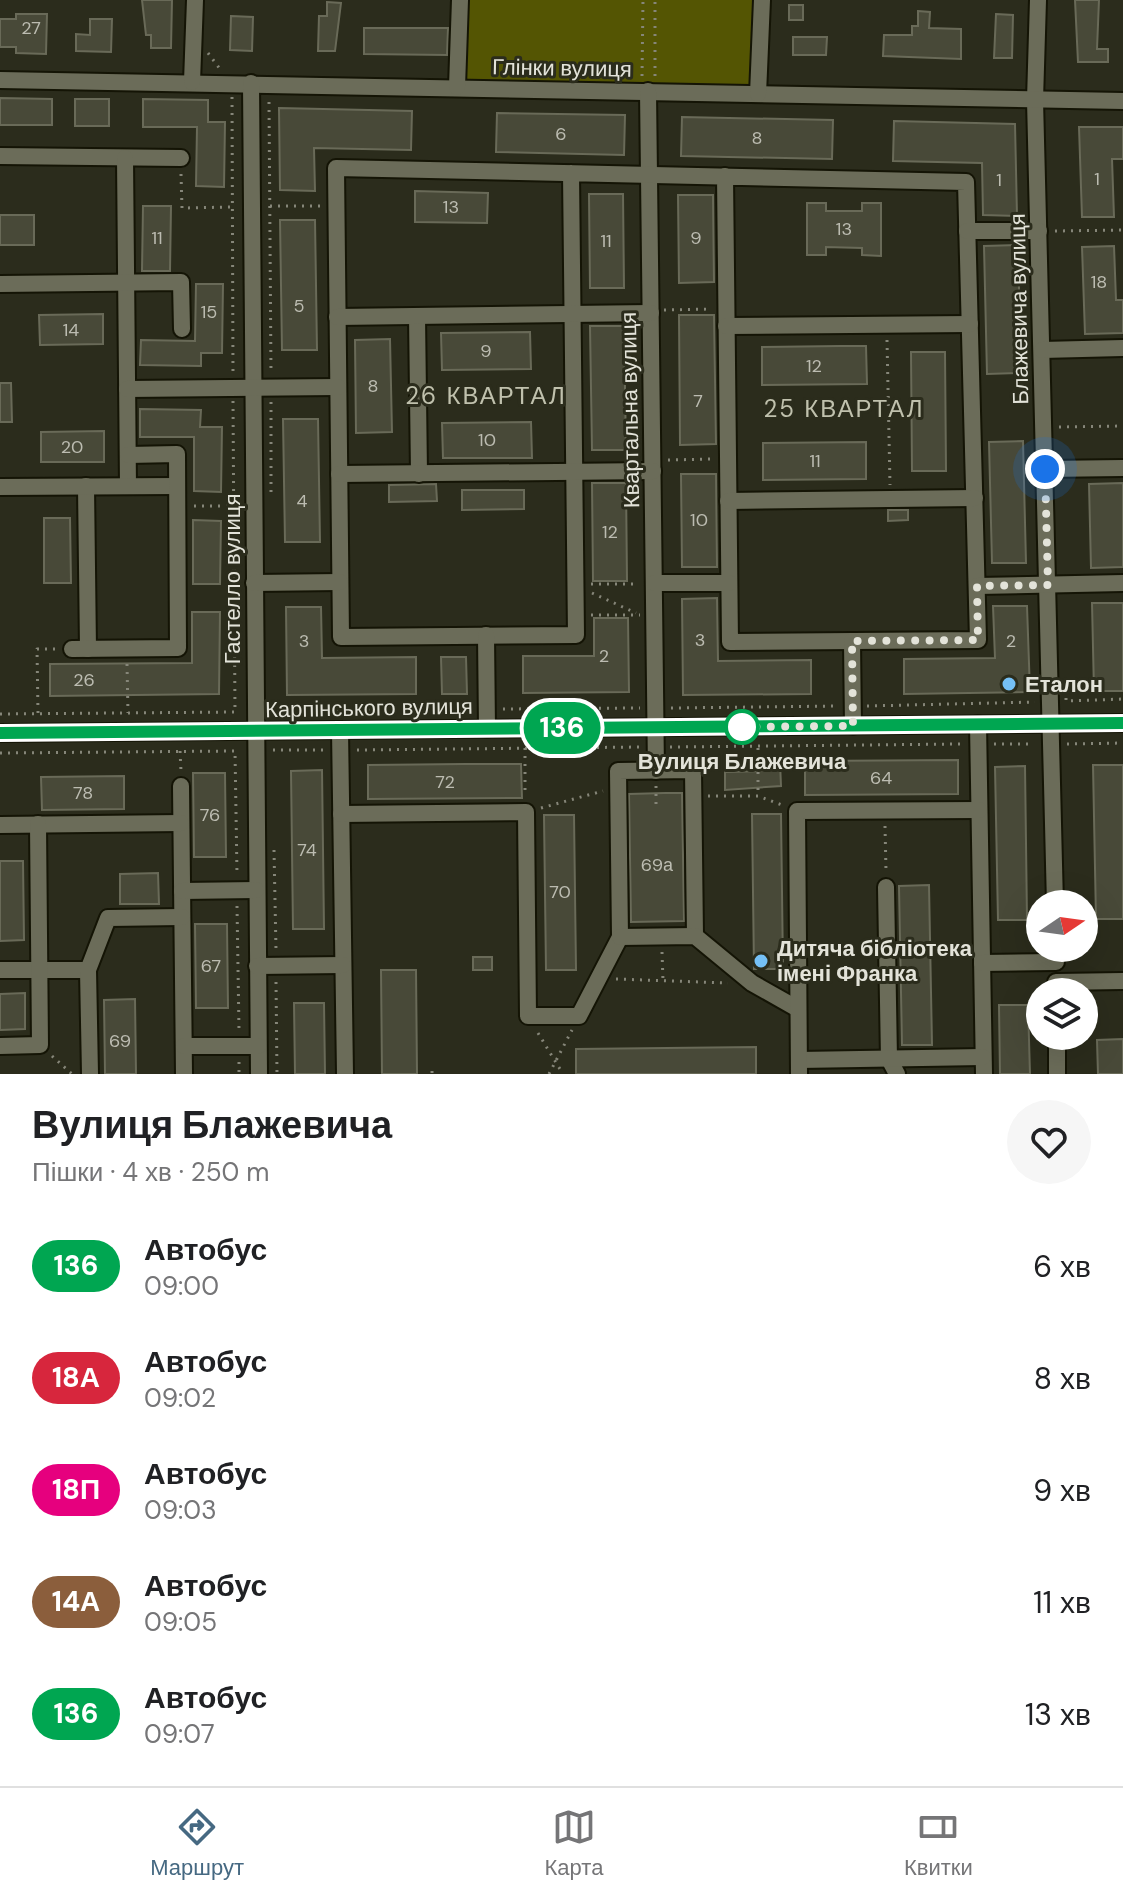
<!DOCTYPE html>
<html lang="uk">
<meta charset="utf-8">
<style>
body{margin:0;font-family:"DM Sans",sans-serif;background:#f6f6f6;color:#202124;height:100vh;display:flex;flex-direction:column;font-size:30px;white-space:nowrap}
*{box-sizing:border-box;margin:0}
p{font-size:26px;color:#757577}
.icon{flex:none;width:44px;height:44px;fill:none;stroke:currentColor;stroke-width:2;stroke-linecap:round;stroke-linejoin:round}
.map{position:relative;height:1074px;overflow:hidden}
.panel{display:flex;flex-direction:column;background:#fff;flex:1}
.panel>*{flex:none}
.badge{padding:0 16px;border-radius:26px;font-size:28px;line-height:52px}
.needle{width:52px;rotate:77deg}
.fabs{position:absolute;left:1026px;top:890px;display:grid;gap:16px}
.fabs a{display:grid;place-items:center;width:72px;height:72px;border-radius:50%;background:#fff;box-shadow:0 8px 32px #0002;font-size:40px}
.you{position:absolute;width:40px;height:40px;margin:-20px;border:6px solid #fff;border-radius:50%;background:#1a73e8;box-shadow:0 0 0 12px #1a73e833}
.map>.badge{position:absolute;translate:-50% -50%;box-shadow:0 0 0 4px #fff}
.round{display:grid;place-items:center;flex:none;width:84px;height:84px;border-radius:42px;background:#f6f6f6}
.head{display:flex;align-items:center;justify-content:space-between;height:136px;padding:0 32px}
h1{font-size:38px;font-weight:700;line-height:60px}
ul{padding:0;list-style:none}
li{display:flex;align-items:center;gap:24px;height:112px;padding:0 32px}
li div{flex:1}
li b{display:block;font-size:30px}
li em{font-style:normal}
li .badge{min-width:88px;font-weight:700;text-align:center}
.menu{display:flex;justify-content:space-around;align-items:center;height:112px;border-top:2px solid #e0e0e0;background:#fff;font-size:22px;color:#757577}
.menu a{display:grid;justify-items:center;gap:4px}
.menu .selected{color:#466982}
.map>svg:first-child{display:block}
.green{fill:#545503}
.building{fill:#484938;stroke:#696a58;stroke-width:2}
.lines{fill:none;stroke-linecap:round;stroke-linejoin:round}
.minor-casing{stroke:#141405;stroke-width:20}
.path{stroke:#868679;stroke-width:3;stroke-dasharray:2 6;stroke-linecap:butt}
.minor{stroke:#6b6c59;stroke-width:16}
.line-casing{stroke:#fff;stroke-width:18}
.line{stroke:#00a651;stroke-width:12}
.walk{stroke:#e3e3d9;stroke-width:8;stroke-dasharray:0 14.4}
.poi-dot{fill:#75c0f6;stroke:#2b2c1c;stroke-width:3}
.stop-dot{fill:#fff;stroke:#00a651;stroke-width:4}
.labels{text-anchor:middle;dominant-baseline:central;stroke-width:6;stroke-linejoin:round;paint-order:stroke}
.number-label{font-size:18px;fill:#bcbcb1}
.street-label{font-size:22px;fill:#e3e3d9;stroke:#2b2c1c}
.poi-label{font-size:22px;font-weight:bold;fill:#e3e3d9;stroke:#2b2c1c;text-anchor:start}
.stop-label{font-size:22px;font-weight:bold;fill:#e3e3d9;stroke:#2b2c1c}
.neighbourhood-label{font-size:24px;letter-spacing:2px;fill:#c0c1ad;stroke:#2b2c1c}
</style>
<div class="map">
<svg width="1123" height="1074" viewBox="0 0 1123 1074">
<rect width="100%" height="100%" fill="#2b2c1c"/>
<path class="green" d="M464,0H757L753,89L462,83Z"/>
<g class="building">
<path d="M142,0H172L171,48H151V35H146Z"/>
<path d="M1075,0H1099L1097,49H1108V62H1078Z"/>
<path d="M327,2L341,3L335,51H318L319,16H327Z"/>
<rect x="789" y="5" width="14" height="15"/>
<path d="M918,11L930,12L929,28L961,29V59L883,56L884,35H912V26H918Z"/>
<path d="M16,14H47L46,54L16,53V47H0V19H16Z"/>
<path d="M996,14L1013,15L1012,58H994Z"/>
<path d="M231,16L253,17L252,51L230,50Z"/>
<path d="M90,19H112L111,52L76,51V34L90,35Z"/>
<path d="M364,28H448L447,55L364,54Z"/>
<path d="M793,37H827L826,55H793Z"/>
<path d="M0,98L52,99V125H0Z"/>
<rect x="75" y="99" width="34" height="27"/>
<path d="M143,99L208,100V122H225L224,187L196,186L197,127H143Z"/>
<path d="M279,108L412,111L411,150L314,148L315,191L280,190Z"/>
<path d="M497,113L625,115L624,155L496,152Z"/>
<path d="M682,117L833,120L832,159L681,156Z"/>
<path d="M894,121L1015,124L1017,216L983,215L982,163L893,161Z"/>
<path d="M1079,127H1123V159H1112L1114,217H1082Z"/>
<path d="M415,191L488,193L487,223L415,222Z"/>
<path d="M589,194H623L624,288H590Z"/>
<path d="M678,195H713L714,282L679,283Z"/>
<path d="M807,203H826V211H862V203H881V256L862,255V248L826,247V255H807Z"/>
<path d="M143,206H171L170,271H142Z"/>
<rect x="0" y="215" width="34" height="30"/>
<path d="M280,220H315L317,350H282Z"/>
<path d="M1018,245L1021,373L987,374L984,246Z"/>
<path d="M1114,246L1116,300H1123V333L1085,334L1082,247Z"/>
<path d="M196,284H223L222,353H201V366L140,365L141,340L195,341Z"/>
<path d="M103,314V344L40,345L39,315Z"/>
<path d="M679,315H714L716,444L680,445Z"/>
<path d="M590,326H624L626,450H592Z"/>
<path d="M530,332L531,369L442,370L441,333Z"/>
<path d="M390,339L392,432L356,433L355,340Z"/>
<path d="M840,346H866L867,384L762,385V347Z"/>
<path d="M911,352H945L946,471H912Z"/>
<path d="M0,383H11L12,422H0Z"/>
<path d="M140,409L201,410L200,427H222L221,492L194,491V437H140Z"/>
<path d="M283,419H318L320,542H285Z"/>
<path d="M531,422L532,458H443L442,423Z"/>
<path d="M104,431V462H41V432Z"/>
<path d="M1023,441L1026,563H992L989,442Z"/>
<path d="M866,442V479L763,480V443Z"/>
<path d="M681,474H716L717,567H682Z"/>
<path d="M592,483H626L627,581H593Z"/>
<path d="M1123,483V567L1091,568L1089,484Z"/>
<path d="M436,484L437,501L389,502V485Z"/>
<path d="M462,490H524V509L462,510Z"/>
<path d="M888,510H908V520L888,521Z"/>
<path d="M44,518H70L71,583H44Z"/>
<path d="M193,520L221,521L220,584H193Z"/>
<path d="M717,598L718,661L811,660V694L683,695L682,599Z"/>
<path d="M1092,603H1123V691H1094Z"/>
<path d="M993,606H1027L1030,692L904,694V659L995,658Z"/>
<path d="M286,607H321L322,658L416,657V694L287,695Z"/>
<path d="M192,612H220L219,694L50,696V664L192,663Z"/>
<path d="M594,618H628L629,692L523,693V656H594Z"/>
<path d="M441,657H466L467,694H442Z"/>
<path d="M958,760V794L805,795V761Z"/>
<path d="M765,762H780L781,786L725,790V772L765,771Z"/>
<path d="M464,764H521L522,798L368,799V765Z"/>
<path d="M1093,765H1123V919H1096Z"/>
<path d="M1025,766L1027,920H998L995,767Z"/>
<path d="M322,770L324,929H293L291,771Z"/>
<path d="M193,773H225L226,857H194Z"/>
<path d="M124,776V809L42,810L41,777Z"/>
<path d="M665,793H682L684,921L631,922L629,794Z"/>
<path d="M752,814H781L783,969H754Z"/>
<path d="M544,815H574L576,970H546Z"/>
<path d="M0,861H23L24,940L0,941Z"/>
<path d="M158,873L159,904H120V874Z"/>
<path d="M929,885L932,1045H902L899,886Z"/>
<path d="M195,924H227L228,1008H196Z"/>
<rect x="473" y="957" width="19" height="13"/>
<path d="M381,970H416L417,1074H382Z"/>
<path d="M25,993V1029L0,1030V994Z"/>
<path d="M135,999L136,1074H105L104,1000Z"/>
<path d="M294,1003H324L325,1074H295Z"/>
<path d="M999,1005H1028L1030,1074H1000Z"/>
<path d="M1123,1039V1074H1098L1097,1040Z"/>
<path d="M756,1047V1074H576V1049Z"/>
</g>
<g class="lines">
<defs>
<g id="minor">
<path d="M1038,0L1035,100L1055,904"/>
<path d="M0,80L1123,101"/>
<path d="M192,82L195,0"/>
<path d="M251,83L259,1074"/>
<path d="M457,87L460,0"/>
<path d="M648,91L656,771"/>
<path d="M758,94L762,0"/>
<path d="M0,156L181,158"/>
<path d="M125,158L128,486"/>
<path d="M571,173L576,635L341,637L336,168L966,182L978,640L730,642L725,176"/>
<path d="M967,231H1039"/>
<path d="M0,284L181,282L182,329"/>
<path d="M417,316L419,474"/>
<path d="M337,317L651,313"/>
<path d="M726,326L970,324"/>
<path d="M1042,350L1123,348"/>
<path d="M127,389L338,387"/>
<path d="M1045,469L1123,468"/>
<path d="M339,474L653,471"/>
<path d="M86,486L88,649"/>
<path d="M0,487L177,486"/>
<path d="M728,501L975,498"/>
<path d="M254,583L340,582"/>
<path d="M654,583H729"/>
<path d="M977,586L1123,583"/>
<path d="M486,635L487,729"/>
<path d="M852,641L853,726"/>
<path d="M72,649L178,648L177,454L128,455"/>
<path d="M978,724L984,1074"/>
<path d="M340,730L345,1074"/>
<path d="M0,733L1123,723"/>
<path d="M181,786L184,1074"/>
<path d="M341,814L526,812L528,1016H579L620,937L618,771L693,770L695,936"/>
<path d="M0,825L181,823"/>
<path d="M886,887L889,1059L897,1074"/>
<path d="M182,891L256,890"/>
<path d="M620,937L695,936L752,983L798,1009"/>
<path d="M982,963L1056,962"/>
<path d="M257,966L343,965"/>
<path d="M0,970H88"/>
<path d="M1056,982L1123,981"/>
<path d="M1057,1036V1074"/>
<path d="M0,1046L40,1045L38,824"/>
<path d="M184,1046H258"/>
<path d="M799,1060L983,1057"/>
<path d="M90,1074L88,970L108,918L182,917"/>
<path d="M799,1074L797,811L979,810"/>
</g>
</defs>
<use href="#minor" class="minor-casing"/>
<g class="path">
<path d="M208,53L220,69"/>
<path d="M642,76L643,0"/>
<path d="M655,76V0"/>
<path d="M232,97L233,374"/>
<path d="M269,102L271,374"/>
<path d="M181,174L182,208L232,207"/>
<path d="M270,206H322"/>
<path d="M1055,231L1123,230"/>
<path d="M664,310L712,309"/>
<path d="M887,340L890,485"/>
<path d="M271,402V498"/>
<path d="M1059,427L1123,426"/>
<path d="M668,460L712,459"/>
<path d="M194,506H234"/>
<path d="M591,584H639"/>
<path d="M592,593L636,613"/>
<path d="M591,615H640"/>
<path d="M127,664L128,713"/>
<path d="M1066,698V701L1123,699"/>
<path d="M867,706L1035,702"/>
<path d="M671,708L839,706"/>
<path d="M503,709L640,708"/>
<path d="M273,710H472"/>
<path d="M38,713L37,649H57"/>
<path d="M0,714L235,712L233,401"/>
<path d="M994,744H1034"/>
<path d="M1067,744L1123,743"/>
<path d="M670,747L962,744"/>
<path d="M525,748V796"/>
<path d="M758,748V796"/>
<path d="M273,750H325"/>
<path d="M357,750L641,747"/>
<path d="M180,751L181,771"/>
<path d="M0,753L235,751L237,874"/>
<path d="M656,786V809"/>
<path d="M708,796H758L782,805"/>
<path d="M541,808L603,791"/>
<path d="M885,826L886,871"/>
<path d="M274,850L276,950"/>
<path d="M237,906L239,1030"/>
<path d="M662,952L663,981"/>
<path d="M616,979L728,983"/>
<path d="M276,982L277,1074"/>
<path d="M538,1033L563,1074"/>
<path d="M52,1056L72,1074"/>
<path d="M239,1062V1074"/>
<path d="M432,1071V1074"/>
<path d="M549,1074L572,1030"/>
</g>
<use href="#minor" class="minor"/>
</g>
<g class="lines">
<defs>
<path id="line" d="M0,733L1123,723"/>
</defs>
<use href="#line" class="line-casing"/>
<use href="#line" class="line"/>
<path class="walk" d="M742,727L853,726L852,641L978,640L977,586L1048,585L1045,469"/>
</g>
<g class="poi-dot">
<circle cx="1009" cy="684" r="8"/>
<circle cx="761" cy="961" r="8"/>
</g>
<circle class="stop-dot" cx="742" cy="727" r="16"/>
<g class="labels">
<g class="number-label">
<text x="31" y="28">27</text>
<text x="561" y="134">6</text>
<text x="757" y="138">8</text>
<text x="1097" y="179">1</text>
<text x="999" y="180">1</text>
<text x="451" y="207">13</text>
<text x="844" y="229">13</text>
<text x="157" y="238">11</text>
<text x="696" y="238">9</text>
<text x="606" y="241">11</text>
<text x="1099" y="282">18</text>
<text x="299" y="306">5</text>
<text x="209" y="312">15</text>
<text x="71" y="330">14</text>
<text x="486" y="351">9</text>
<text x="814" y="366">12</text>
<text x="373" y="386">8</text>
<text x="698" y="401">7</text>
<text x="487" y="440">10</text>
<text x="72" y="447">20</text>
<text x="815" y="461">11</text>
<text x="302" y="501">4</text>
<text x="699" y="520">10</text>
<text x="610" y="532">12</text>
<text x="700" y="640">3</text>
<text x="304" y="641">3</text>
<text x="1011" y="641">2</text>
<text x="604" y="656">2</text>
<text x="84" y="680">26</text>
<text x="881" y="778">64</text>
<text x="445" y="782">72</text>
<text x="83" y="793">78</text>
<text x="210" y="815">76</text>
<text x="307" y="850">74</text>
<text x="657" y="865">69а</text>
<text x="560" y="892">70</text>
<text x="211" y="966">67</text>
<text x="120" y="1041">69</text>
</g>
<g class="street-label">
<text transform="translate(562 68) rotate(1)">Глінки вулиця</text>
<text transform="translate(1019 309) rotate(-91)">Блажевича вулиця</text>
<text transform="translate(630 410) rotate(-91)">Квартальна вулиця</text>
<text transform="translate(232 579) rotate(-90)">Гастелло вулиця</text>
<text transform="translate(369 708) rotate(-1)">Карпінського вулиця</text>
</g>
<g class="poi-label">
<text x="1025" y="684">Еталон</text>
<text x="777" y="948">Дитяча бібліотека<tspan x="777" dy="25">імені Франка</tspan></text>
</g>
<g class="stop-label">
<text x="742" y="761">Вулиця Блажевича</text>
</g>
<g class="neighbourhood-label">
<text x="486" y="395">26 КВАРТАЛ</text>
<text x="844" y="408">25 КВАРТАЛ</text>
</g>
</g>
</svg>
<div class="fabs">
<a><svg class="needle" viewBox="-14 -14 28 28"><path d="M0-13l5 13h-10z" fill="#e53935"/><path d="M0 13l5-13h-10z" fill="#757577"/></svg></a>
<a><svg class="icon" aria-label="layers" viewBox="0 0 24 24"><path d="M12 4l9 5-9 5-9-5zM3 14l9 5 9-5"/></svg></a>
</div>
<div class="you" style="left:1045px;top:469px"></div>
<b class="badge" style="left:562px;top:728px;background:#00a651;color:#fff">136</b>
</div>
<section class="panel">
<div class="head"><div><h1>Вулиця Блажевича</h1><p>Пішки · 4 хв · 250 m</p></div><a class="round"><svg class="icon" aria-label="heart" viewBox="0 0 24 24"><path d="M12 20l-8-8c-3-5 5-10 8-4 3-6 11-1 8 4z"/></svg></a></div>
<ul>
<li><span class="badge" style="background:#00a651;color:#fff">136</span><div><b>Автобус</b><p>09:00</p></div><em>6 хв</em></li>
<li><span class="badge" style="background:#d7263d;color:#fff">18А</span><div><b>Автобус</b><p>09:02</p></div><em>8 хв</em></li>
<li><span class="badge" style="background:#e6007e;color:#fff">18П</span><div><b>Автобус</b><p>09:03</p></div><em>9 хв</em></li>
<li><span class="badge" style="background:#8b5e3c;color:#fff">14А</span><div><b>Автобус</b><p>09:05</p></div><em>11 хв</em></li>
<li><span class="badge" style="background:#00a651;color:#fff">136</span><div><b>Автобус</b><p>09:07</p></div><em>13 хв</em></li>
</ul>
</section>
<nav class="menu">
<a class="selected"><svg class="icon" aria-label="directions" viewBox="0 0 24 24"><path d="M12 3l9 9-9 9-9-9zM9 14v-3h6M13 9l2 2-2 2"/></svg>Маршрут</a>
<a><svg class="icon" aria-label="map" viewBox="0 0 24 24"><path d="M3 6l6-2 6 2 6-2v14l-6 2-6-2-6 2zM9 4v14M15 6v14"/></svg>Карта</a>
<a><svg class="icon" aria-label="tickets" viewBox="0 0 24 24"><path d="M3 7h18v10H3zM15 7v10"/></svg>Квитки</a>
</nav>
